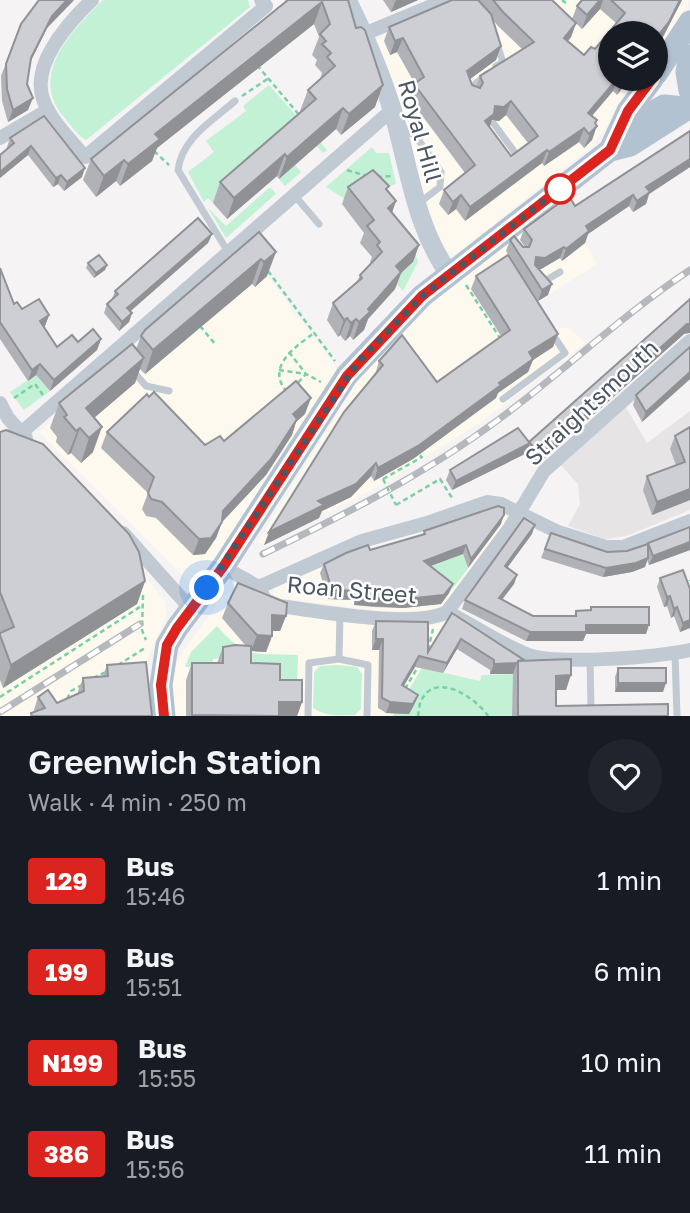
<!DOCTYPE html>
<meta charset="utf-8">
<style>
body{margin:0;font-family:"Golos Text",sans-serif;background:#20242c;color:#f1f3f6;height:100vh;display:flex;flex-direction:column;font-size:26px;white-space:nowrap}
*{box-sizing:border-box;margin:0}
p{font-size:23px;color:#9ea1a6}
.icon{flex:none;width:38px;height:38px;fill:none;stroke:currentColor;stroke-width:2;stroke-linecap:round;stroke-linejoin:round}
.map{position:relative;height:716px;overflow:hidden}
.panel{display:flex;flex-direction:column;background:#171b24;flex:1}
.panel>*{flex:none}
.badge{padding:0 14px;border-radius:5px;font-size:24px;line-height:46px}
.tools{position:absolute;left:598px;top:21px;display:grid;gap:14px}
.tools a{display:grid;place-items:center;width:70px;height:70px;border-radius:50%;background:#171b24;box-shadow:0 2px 5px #0004;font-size:35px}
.you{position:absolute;width:35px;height:35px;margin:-18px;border:5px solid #fff;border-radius:50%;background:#1a73e8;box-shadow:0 0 0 10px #1a73e833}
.map>.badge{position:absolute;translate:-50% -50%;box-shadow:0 0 0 4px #fff}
.round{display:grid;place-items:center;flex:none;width:74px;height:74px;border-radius:37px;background:#20242c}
.overview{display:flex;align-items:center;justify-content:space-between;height:119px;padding:0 28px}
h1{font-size:33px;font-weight:600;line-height:52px}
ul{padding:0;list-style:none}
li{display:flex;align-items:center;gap:21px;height:91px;padding:0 28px}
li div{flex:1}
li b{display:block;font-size:26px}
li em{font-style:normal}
li .badge{min-width:77px;font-weight:700;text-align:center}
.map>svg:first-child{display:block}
.commercial{fill:#fdf9ef}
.education{fill:#e6e4e5}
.green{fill:#c3f1d5}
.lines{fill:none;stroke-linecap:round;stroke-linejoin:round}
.path{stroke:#7ad0a6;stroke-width:2.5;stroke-dasharray:5 3.5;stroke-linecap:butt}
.service{stroke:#c1cad2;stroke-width:7}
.minor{stroke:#c1cad2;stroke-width:14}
.secondary{stroke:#c1cbd6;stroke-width:19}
.primary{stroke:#b3c2d1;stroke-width:23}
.rail-casing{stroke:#b5b8bd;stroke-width:7}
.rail{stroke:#fff;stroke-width:4.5;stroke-dasharray:13;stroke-linecap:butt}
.path-bridge{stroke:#7ad0a6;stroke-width:2.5;stroke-dasharray:5 3.5;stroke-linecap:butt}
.wall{fill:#b0b2b7;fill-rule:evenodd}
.shaded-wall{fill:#909195}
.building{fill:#cdcfd5;stroke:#909195;stroke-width:2;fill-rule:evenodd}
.line-casing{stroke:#fff;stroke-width:16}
.line{stroke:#dc241f;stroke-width:10}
.walk{stroke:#4a5661;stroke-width:7;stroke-dasharray:0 12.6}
.stop-dot{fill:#fff;stroke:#dc241f;stroke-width:3.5}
.labels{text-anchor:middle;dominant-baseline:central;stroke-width:5;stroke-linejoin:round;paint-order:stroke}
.street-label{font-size:23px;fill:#4a5661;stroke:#fff}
</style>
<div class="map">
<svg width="690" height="716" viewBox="0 0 690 716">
<rect width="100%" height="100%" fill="#f5f3f3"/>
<g class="commercial">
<path d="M459,0H690L656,66V33H611V79H643L590,148L456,254L447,251L435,232L376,40L456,4Z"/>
<path d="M562,201L597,264L537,302L553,327L570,329L586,343L479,423L390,480L264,545L258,542L362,374L429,304Z"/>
<path d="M247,249L340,372L201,577L189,582L39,432Z"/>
<path d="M0,449L133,561L165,601L167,616L147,661L151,716H0Z"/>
<path d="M489,509L510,517L444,606L434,611H381L273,597L274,589L356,552L429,533L459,522L458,518Z"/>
<path d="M239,589L252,596L424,625L449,622L393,716H174L173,680L178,659L224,595Z"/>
</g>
<path class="education" d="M625,406L647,443L690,411V510L626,536L605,539L568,526L580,504L578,484L559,463Z"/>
<g class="green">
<path d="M103,0H248L250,7L86,140C77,135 70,124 63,116C29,73 72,31 103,0Z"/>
<path d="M269,85L327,150L323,153L303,130L296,131L213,203L208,198L204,202L188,172L214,152L206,141L246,111L243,106Z"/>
<path d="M372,147L376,153H389L396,184L345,199L326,187Z"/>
<path d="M295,165L301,172L285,186L279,179Z"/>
<path d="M270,187L276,194L226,238L208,208L226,226Z"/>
<path d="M414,250L418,262L403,291L393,280L413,263Z"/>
<path d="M36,375L50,391L24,410L10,392Z"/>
<path d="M463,554L468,569L449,593L436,583L429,567Z"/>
<path d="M217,626C247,660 255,653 298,655L297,691C267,672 249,653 213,659L212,667H185L191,652Z"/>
<path d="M338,665L357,667L362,674L361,709L355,715C338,716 325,716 313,708L314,672L320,666Z"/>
<path d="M422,668L480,681L482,675L514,674L512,716H393Z"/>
</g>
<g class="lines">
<g class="path">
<path d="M562,0L567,4"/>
<path d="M257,65L300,116"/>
<path d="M242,96L269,78"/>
<path d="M154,151L169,165"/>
<path d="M347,170L367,176"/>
<path d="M377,177L391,176"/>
<path d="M268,271L335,361"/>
<path d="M466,285L500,338"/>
<path d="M200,326L215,344"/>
<path d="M289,352L306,374L321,382"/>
<path d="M279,370L306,374L296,385"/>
<path d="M287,392C265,367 295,347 314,333"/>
<path d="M14,398L35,384L43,395"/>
<path d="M383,479L422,457L416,453"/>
<path d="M396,505L440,479L452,498"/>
<path d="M690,580V581"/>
<path d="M143,595L142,630L146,640"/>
<path d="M428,650L433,629"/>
<path d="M118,665L145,648"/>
<path d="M93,678L106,672"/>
<path d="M405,689L419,665"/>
<path d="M0,697L143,605"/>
<path d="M67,699L71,691L82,685"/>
<path d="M418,716C419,711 419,704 422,699C437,671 477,699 488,716"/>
</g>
<g class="service">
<path d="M496,66L503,62L497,44"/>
<path d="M468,90L487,74"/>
<path d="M494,124L516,154"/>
<path d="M401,125L417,138L441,172L440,187L419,203"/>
<path d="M295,196L319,224"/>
<path d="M228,252L178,170C182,138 212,121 235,101"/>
<path d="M543,282L560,272"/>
<path d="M133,371L146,386L169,391"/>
<path d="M503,399L565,353L551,332"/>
<path d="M675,653L677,716"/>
<path d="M339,659L340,614"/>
<path d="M590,659L591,710"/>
<path d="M308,716L309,663L339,659L368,665L367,716"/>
</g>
<g class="minor">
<path d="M92,0C69,22 31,64 43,99C50,120 71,140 85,157L266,6L261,0"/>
<path d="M364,34L446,0"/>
<path d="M0,138L48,110"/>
<path d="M0,403L8,418L26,438"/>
<path d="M0,439L21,433L392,110"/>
<path d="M123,533L191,609"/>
<path d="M223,567L259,587"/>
<path d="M259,587L265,600L279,606C319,611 415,629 447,612L509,529L544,471L690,341"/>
<path d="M259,587L362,541L427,523L487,502L501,504L558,532L606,547H623L690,521"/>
<path d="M447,612C474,625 501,645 529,655C559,665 657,657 690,650"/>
</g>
<path class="secondary" d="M347,0C366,38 383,78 395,119C410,173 416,227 449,274"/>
<g class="primary">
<path d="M690,56L687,72L690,90"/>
<path d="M656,74L690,22"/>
<path d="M621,130L664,106L685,108"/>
<path d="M610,150L628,111L652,79"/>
<path d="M164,716L161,685L167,645L177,628L223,567L347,375L422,296L610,150L630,145L690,107"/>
</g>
<defs>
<g id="rail">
<path d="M263,554C344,515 425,474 498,420C563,372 622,315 690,270"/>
<path d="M0,712L140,624"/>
</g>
</defs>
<use href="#rail" class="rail-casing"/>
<use href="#rail" class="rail"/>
<path class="path-bridge" d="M383,479L396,505"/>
</g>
<g class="wall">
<path d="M39,0H74L47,28L30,63L27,84L28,110L8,122L2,101L1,76L21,24Z"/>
<path d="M285,0H348L375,107L341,135L336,129L279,179L277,176L227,219L213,203L220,182L301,112L300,111L308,90L320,79L322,73L315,65L317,60L312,55L319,37L314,24L157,148L152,161L120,186L116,181L96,197L83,180L91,159L286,1Z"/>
<path d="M383,0H418L391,12Z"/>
<path d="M452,0H552L572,19L577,6L582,0H682L664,35L656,45V33L611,79H629L617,95L613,91L592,116L596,124L592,140L584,148L579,142L544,166L542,163L465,221L456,209L448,215L439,204L444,190L465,173L409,98L415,84L397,52L390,55L384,41L389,27ZM600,9L616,23L595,49L584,55L568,41L571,37L576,23L582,29ZM492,19L498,26L522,49L480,76L476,87L472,85L470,79L496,60L501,46ZM506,115L528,143L511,156L490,127L492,120L499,121Z"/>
<path d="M44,116L82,177L64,191L58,184L53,187L28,155L0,178V155L8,149L7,147L10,138Z"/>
<path d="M690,131V167L649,194L646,204L633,212L629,206L588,234L585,243L562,261L560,258L541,269H539L548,295L538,301L506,251L510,240L525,247L520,240L524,229L575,206Z"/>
<path d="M348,187L387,190L392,213L419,245L413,262L401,273L395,289L368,319L364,330L353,340L350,336L345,341L340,335L338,337L327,320L333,303L357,282L360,275L371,263L370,262L372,257L360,243L364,233L342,204Z"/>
<path d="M259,232L267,276L255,287L252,284L145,374L140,369L135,383L94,418L93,452L81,463L71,453L68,455L56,442L57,437L50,428L59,403L136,349L141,336Z"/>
<path d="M212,234L208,243L130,311L132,313L129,322L119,331L104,313L107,304L112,299L115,291Z"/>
<path d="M88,263L107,265L105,270L94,278L86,268Z"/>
<path d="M0,268L14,304L22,309L49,315L45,326L44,327L57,347L78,342L101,339L97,350L50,391L36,375L28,381L0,339Z"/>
<path d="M476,276L558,334L553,347L533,360L528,372L498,393L496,398L413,459L374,481L371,476L351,497L322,511L319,518L264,545L375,375L379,361L437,382L501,336L471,289Z"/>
<path d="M684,334L537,465L527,453L452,490L446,480L450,470L529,442Z"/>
<path d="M690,347V379L642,422L633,405L636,395Z"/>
<path d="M305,414L296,422L292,435L266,475L222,522L216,538L205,554L193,555L156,518L146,516L142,509L148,493L101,448L107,432L205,445L224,441Z"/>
<path d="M690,427V500L652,515L643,490L647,476L676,465L670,449L675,436Z"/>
<path d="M0,432L145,581L137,604L3,688L0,680Z"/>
<path d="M501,524L468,568L463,554L430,566L449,593L441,604L403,608L373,607L354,605V600L328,599L320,573L324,564L370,550L423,535L424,531Z"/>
<path d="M690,527V550L649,565L647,560L645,567L632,572L603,577L541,558L551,533L607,552L627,551L648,544Z"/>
<path d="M532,534L507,567L517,575L514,584L502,600L533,616H574L576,611L590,610L591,607L646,634H586L583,641H526L462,609L465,600Z"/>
<path d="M660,578L690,589V628L680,632L674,616L671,618L667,606L664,607L657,587Z"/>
<path d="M228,603L286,616L280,631H272V636L266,652L251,651V663L280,680L302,702L297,716H186V680L192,663H217L223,647L246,646L222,618Z"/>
<path d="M452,613L566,690H556V706L668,716H512L513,674H490V670L457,649L443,673L415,667L404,686L418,695L414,705L409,714L386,713L378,708L379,650H372V631L376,621L428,652Z"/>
<path d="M107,665L152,716H30L31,713L35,712L34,710L38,697L57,703L78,694V691L83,678L103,676Z"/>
<path d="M618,668L663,692H615V677Z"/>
</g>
<g class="shaded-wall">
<path d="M67,0H74L47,28L26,70L31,58L52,16Z"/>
<path d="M396,0H418L391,12Z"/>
<path d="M600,0H603L600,9L582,29L587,15Z"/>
<path d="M680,0H682L664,35L656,45V38Z"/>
<path d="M322,2L314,24L157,148L152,161L120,186L128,164L155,134Z"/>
<path d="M576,23L571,37L559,51L564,38Z"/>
<path d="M403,38L397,52L390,55L395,41Z"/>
<path d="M501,46L496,60L462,85L467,71Z"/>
<path d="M617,79L613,91L583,126L588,113Z"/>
<path d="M623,79H629L617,95L622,81Z"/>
<path d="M383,85L375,107L341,135L349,114Z"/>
<path d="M33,98L28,110L8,122L13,110Z"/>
<path d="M511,101L506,115L499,121L492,120L489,128L485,121L495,106Z"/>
<path d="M343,108L336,129L279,179L287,157Z"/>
<path d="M597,120L594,130L597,126L592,140L584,148L595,123Z"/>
<path d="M584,128L579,142L544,166L549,152Z"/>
<path d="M31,146L28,155L0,178V172Z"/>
<path d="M547,150L542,163L465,221L470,207Z"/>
<path d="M285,154L277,176L227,219L234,198Z"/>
<path d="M690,159V167L649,194L646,204L633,212L637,201L646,187Z"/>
<path d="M124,160L116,181L96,197L104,176Z"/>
<path d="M85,168L82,177L64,191L67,182Z"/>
<path d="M61,175L58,184L53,187L56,178Z"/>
<path d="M461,195L456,209L448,215L453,202Z"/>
<path d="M633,195L629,206L588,234L585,243L562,261L566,249L586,226Z"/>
<path d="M396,201L390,219L388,208Z"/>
<path d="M212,234L208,243L124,317L127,308Z"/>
<path d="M419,245L413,262L401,273L395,289L368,319L364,330L353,340L359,322L396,266Z"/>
<path d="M564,247L560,258L541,269H532L536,257Z"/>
<path d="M276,252L267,276L255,287L264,262Z"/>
<path d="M261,259L252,284L145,374L153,350Z"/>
<path d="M107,265L105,270L94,278L96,273Z"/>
<path d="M552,284L548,295L538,301L542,290Z"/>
<path d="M132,313L129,322L119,331L122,322Z"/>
<path d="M49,315L45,326L36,332L40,321Z"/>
<path d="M347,318L340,335L338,337L344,320Z"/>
<path d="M356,319L350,336L345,341L351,323Z"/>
<path d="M687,324H690V333L684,334L537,465L540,455Z"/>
<path d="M558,334L553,347L533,360L528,372L498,393L496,398L413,459L374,481L378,468L499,383L529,352Z"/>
<path d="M101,339L97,350L50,391L54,380Z"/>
<path d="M144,358L135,383L81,429L80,428L71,453L68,455L86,408Z"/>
<path d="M40,364L36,375L28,381L32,370Z"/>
<path d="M690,372V379L642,422L646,412Z"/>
<path d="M311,398L305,414L296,422L292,435L266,475L222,522L216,538L205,554L193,555L199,539L223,511L293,414Z"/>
<path d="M102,427L93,452L81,463L89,438Z"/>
<path d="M530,443L527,453L452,490L456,481Z"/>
<path d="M376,463L371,476L351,497L322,511L319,518L264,545L269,532L318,501Z"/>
<path d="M690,489V500L652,515L657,502Z"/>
<path d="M504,515L501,524L468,568L471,559Z"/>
<path d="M535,525L532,534L502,575L505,566Z"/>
<path d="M690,542V550L649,565L653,556Z"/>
<path d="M466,545L463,554L420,570L424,561Z"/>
<path d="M648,558L645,567L632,572L603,577L606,568Z"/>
<path d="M517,575L514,584L496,607L499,598Z"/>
<path d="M145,581L137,604L3,688L11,665Z"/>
<path d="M453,584L449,593L441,604L403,608L354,605L357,596Z"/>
<path d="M332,590L357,591L354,600L328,599Z"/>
<path d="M670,596L667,606L664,607L667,597Z"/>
<path d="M677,607L674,616L671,618L674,609Z"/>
<path d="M272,615L286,616L280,631H266Z"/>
<path d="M690,620V628L680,632L683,623Z"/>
<path d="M586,625H649L646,634H586L583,641H526L530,632Z"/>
<path d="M257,635L272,636L266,652L251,651Z"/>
<path d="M376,639H383L379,650H372Z"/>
<path d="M461,639L457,649L443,673L447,663Z"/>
<path d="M419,656L415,667L398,695L402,685Z"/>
<path d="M517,663L513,674H490L494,664Z"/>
<path d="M571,675L566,690H551L556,676Z"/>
<path d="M618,683H666L663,692H615Z"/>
<path d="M418,695L414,705L409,714L386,713L390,702Z"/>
<path d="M279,702H302L297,716H249Z"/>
</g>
<g class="building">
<path d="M39,0H67L52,16L31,58L27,84L33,98L13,110L7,89L6,64L21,24Z"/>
<path d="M288,0H348L356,28L361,27L365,30L383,85L349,114L343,108L287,157L285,154L234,198L220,182L316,99L308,90L335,66L327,57L331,53L322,44L326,41L320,34L330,24L322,2L155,134L160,139L128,164L124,160L104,176L91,159Z"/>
<path d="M452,0H478L491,14L501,46L467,71L472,85L480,88L483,83L480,76L534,42L503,12L493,0H552L576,23L564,38L584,55L591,47L595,49L625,13L611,0H680L669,22L656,38V33H611V79H617L588,113L597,120L595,123L597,126L589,134L584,128L549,152L547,150L470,207L461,195L453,202L444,190L475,165L414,84L424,77L403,38L395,41L389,27ZM511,101L538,136L511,156L485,121L494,114L495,106L504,107Z"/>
<path d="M582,0H600L587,15L577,6Z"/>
<path d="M44,116L85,168L67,182L61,175L56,178L31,146L0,172V155L14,143L10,138Z"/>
<path d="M690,131V159L646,187L650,192L637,201L633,195L586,226L589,231L566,249L564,247L545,258L536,257L535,265L552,284L542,290L510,240L514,236L523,247H529L532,240L524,229L569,196L575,206Z"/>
<path d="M373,170L389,186L386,189L396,201L388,208L419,245L396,266L401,272L368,309L370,312L359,322L356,319L351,323L347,318L344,320L333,303L362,278L360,275L382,252L377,245L380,242L367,226L374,220L348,187Z"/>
<path d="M198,218L212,234L127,308L132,313L122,322L107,304L118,294L115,291Z"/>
<path d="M259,232L276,252L264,262L261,259L153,350L141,336L145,330Z"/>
<path d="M99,255L107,265L96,273L88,263Z"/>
<path d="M508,255L558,334L529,352L533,359L499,383L501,385L418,446L378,468L376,463L356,484L318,501L324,505L269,532L344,412L383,365L379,361L402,335L437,382L510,330L476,276Z"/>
<path d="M0,268L14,304L17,302L22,309L39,299L49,315L40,321L57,347L72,335L78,342L93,329L101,339L54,380L40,364L32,370L0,322Z"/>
<path d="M690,299V324H687L540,455L530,443L456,481L450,470L518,428L529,442Z"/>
<path d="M132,344L144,358L86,408L102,427L89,438L80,428L76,431L64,417L67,415L59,403Z"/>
<path d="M690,347V372L646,412L636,395Z"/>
<path d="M296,381L311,398L293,414L297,419L271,459L223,511L222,522L211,538L199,539L162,502L151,499L148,493L154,477L107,432L147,394L149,397L154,392L205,445L220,436L224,441Z"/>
<path d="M690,427V489L657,502L647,476L685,462L675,436Z"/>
<path d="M6,430L43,444L129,534L139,552L145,581L11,665L0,635V633L14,627L0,592V432Z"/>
<path d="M498,506L504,508V515L471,559L466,545L424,561L453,584L444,595L406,599L376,598L357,596V591L332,590L324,564L346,553L368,545L370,550L425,534L424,531Z"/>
<path d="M524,518L535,525L505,566L517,575L499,598L533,616H576V611L591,610V607H649V625H586V632H530L465,600Z"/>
<path d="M690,527V542L653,556L648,543Z"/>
<path d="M551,533L607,552L627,551L648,544V558L636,563L606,568L545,549Z"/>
<path d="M683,570L690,589V620L683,623L677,607L674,609L670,596L667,597L660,578Z"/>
<path d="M238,583L287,603L286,616L272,615V636L257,635L228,603Z"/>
<path d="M452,613L524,660L518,661L517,663L494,664V660L461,639L447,663L419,656L402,685L418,695L413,704L390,702L382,698L383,639H376V621L428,622V652Z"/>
<path d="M235,645L251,646V663L280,664V680H302V702H279V716L192,715V663H223V647Z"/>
<path d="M571,659V675L556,676V706L668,704V716H518V661Z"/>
<path d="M146,662L152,716H32L31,713L45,708L38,697L48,690L57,703L84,691L83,678L108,676L107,665Z"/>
<rect x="618" y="668" width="48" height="15"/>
</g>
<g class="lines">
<defs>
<path id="line" d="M164,716L161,685L167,645L177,628L223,567L347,376L422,296L610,150L628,111L652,79"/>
</defs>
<use href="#line" class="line-casing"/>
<use href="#line" class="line"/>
<path class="walk" d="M207,588L358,362L422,296L567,183L560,189"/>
</g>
<circle class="stop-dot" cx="560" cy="189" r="14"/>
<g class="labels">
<g class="street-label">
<text transform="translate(421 131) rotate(74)">Royal Hill</text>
<text transform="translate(591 402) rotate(-43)">Straightsmouth</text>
<text transform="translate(352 589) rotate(5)">Roan Street</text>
</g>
</g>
</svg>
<div class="tools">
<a><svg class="icon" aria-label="layers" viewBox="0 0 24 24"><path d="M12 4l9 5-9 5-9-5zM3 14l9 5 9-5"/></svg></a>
</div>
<div class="you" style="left:207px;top:588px"></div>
</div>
<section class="panel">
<div class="overview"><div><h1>Greenwich Station</h1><p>Walk · 4 min · 250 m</p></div><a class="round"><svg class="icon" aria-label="heart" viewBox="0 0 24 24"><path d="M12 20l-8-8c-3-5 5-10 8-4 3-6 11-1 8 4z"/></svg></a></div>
<ul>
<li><span class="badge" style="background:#dc241f;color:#fff">129</span><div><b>Bus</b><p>15:46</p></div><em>1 min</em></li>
<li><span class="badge" style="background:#dc241f;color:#fff">199</span><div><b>Bus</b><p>15:51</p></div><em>6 min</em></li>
<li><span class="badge" style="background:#dc241f;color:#fff">N199</span><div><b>Bus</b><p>15:55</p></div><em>10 min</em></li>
<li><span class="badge" style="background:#dc241f;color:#fff">386</span><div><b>Bus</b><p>15:56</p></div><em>11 min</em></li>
</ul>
</section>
